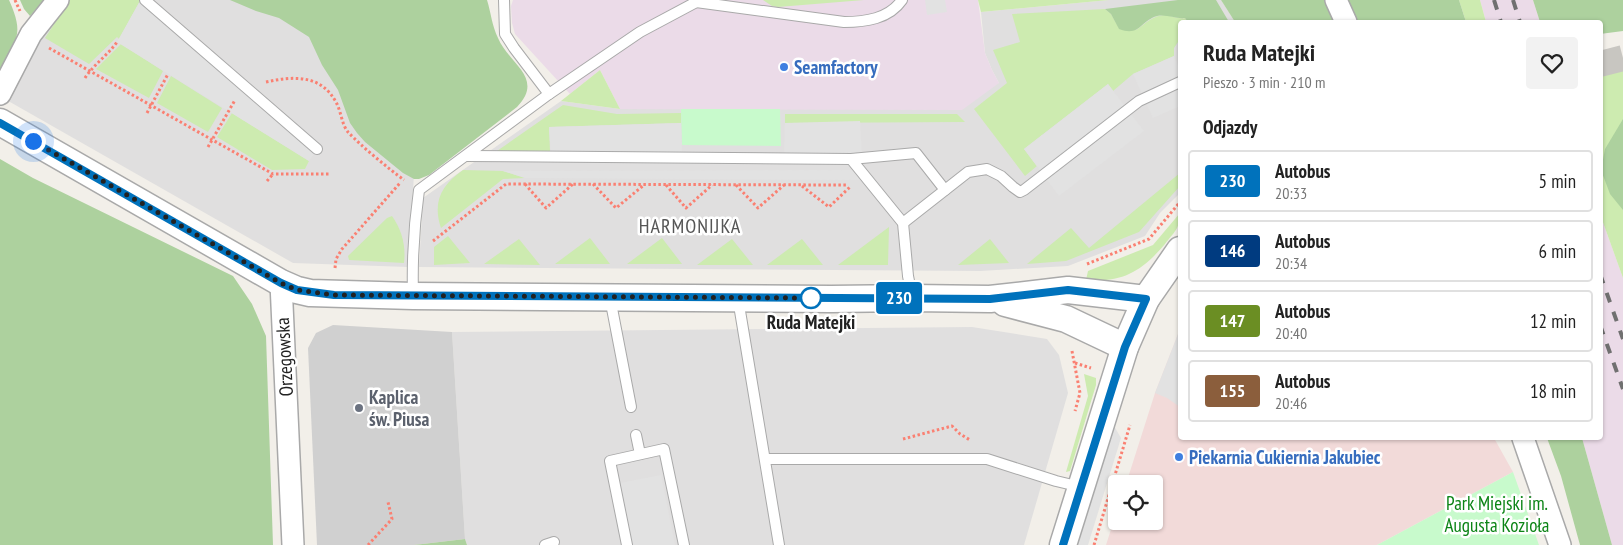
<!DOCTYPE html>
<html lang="pl">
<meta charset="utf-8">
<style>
body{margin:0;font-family:"PT Sans Narrow",sans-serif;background:#f2f2f2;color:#222;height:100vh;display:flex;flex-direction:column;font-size:19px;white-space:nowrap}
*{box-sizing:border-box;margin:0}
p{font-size:16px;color:#767676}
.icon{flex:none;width:28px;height:28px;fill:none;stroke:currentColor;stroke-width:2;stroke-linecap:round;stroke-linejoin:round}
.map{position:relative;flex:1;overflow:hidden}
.sheet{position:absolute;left:1178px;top:20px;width:425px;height:420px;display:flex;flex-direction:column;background:#fff;border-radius:5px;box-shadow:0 1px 4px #0004}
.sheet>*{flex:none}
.badge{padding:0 10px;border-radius:4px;font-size:18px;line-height:32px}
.tools{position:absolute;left:1108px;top:475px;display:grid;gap:10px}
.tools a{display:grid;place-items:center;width:55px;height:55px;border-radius:5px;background:#fff;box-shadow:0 1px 4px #0004;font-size:25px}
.you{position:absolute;width:25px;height:25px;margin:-12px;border:4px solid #fff;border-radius:50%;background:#1a73e8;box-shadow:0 0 0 8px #1a73e833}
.map>.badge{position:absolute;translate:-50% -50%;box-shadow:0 0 0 2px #fff}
h2{padding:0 25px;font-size:19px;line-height:45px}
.round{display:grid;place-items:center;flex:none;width:52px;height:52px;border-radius:5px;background:#f2f2f2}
.summary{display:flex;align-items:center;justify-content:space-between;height:85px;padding:0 25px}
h1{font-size:24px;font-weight:700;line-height:38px}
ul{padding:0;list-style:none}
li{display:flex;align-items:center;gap:15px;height:62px;margin:0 10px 8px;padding:0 15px;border:2px solid #e0e0e0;border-radius:5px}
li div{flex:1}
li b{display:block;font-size:19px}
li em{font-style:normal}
li .badge{min-width:55px;font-weight:700;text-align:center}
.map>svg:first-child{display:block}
.residential{fill:#e0dfdf}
.commercial{fill:#f2dad9}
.industrial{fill:#ebdbe8}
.religious{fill:#d0d0d0}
.grass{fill:#cdebb0}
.forest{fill:#add19e}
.park{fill:#c8facc}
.parking{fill:#e2e2e2}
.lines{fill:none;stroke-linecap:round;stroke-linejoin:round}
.tertiary-tunnel{stroke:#c8c6c1;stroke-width:26;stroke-dasharray:26 13;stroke-linecap:butt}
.service-casing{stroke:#a9a9a9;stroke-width:12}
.minor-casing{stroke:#a9a9a9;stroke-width:24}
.tertiary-casing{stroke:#a9a9a9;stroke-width:29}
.path{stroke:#fa8072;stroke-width:3;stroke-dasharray:2.5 2.5;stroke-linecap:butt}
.service{stroke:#fff;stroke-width:10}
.minor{stroke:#fff;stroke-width:21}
.tertiary{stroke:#fff;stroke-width:26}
.rail{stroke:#707070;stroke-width:4;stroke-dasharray:10 10;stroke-linecap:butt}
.line-casing{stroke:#fff;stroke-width:11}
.line{stroke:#0072bc;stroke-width:8}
.walk{stroke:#222;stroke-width:5;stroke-dasharray:0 9}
.shop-dot{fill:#3f7fe0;stroke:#fff;stroke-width:2}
.stop-dot{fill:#fff;stroke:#0072bc;stroke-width:2.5}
.worship-dot{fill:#6b7280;stroke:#fff;stroke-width:2}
.labels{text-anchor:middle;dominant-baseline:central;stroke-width:5;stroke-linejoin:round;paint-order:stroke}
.shop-label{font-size:19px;font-weight:bold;fill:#366cbe;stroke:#fff;text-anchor:start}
.stop-label{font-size:19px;font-weight:bold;fill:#222;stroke:#fff}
.street-label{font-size:19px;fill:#222;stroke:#fff}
.worship-label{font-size:19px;font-weight:bold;fill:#5b616d;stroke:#fff;text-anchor:start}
.park-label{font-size:19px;fill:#0c8416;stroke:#fff}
.neighbourhood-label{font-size:20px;letter-spacing:1px;fill:#555;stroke:#fff}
</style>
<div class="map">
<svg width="1623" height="545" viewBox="0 0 1623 545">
<rect width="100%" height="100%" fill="#f2efe9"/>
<g class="residential">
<path d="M66,0H272L379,87L414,174L408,267L293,263L3,98L33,45Z"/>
<path d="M1109,0H1221L1235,22H1180V193L1160,213L1145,236L1068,266L980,271L419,267L423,198L561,101L620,109L999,83L992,70L985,53L981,12Z"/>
<path d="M972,327L1047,339L1059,355L1068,393L1024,545H467L465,539L452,332Z"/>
</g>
<path class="commercial" d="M1180,329V438H1494L1513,472L1377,545H1106L1116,514V521H1154V484H1126L1155,393Z"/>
<g class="industrial">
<path d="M513,0H978L985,53L992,70L999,83L962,110L620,109L600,70L570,94L515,34L512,23L511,6Z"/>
<path d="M1480,0H1533L1540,22H1486Z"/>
<path d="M1600,214L1623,278V545H1612L1582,438H1600Z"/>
</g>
<path class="religious" d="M333,325L452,332L465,539L414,545H317L308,348L316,333Z"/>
<g class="grass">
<path d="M70,0H139L140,1L119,39L117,37L89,64L45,38Z"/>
<path d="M763,0H864L778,7L772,6Z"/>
<path d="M978,0H1109L981,12Z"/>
<path d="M1459,0H1480L1486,22H1466Z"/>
<path d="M1105,9L1111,14L1119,28L1136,30C1145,24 1153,15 1165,15C1172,16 1177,19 1185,18L1188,22H1180V39L1174,48V56L1133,74L1113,91L1108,84L1024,149L1037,166L1025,176L974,109L1007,83L993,50L1020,42L1012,14Z"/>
<path d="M121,44L163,71L149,98L96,69Z"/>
<path d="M1623,64V278L1600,214V70Z"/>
<path d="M600,70L620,109L561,101Z"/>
<path d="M171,76L222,108L208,132L157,103Z"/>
<path d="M563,105L617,114L681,113V123L549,127L550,151H497Z"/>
<path d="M232,113L309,161L305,169L272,170L217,137Z"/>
<path d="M785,114H957L965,122L785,123Z"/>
<path d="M463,170L503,171L525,178L503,179L441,228C432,201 442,185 463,170Z"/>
<path d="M1180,173V186L1139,232L1066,261L1027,264L1071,228L1089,248Z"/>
<path d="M1180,213C1180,229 1174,232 1165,244C1142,271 1123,283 1086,280L1088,271L1153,245Z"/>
<path d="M392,216C402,230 406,246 404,263L349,260L348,256L387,218Z"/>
<path d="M889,227L888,265H838Z"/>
<path d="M448,236L470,263L434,265V247Z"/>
<path d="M590,238L610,264H555Z"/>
<path d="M662,238L682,264H627Z"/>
<path d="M519,239L540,265L484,264Z"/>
<path d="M732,239L753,265H697Z"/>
<path d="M802,239L823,265H767Z"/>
<path d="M990,239L1009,263L958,265Z"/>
<path d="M1084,374L1096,378V385L1070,471L1066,472L1088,396Z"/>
</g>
<g class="forest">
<path d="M0,0H9C25,36 16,38 0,71Z"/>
<path d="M20,0H44L30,16L24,9Z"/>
<path d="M230,0H487C491,13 492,26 498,38C509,64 545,78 517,107L429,175L419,179H414L403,173L365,142L357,133L350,123L338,90L322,65L309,37L279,18L256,11Z"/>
<path d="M1178,0H1216L1229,22H1188L1185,18C1175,19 1167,14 1157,16C1140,21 1140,37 1119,29L1111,14L1105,9Z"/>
<path d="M1221,0H1327L1337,22H1235Z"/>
<path d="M1343,0H1459L1466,22H1353Z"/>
<path d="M1533,0H1623V31L1600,34V22H1540Z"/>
<path d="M1623,119V210L1610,194L1601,170L1605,149Z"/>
<path d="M0,159L33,178L233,276L252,304L266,336L273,545H0Z"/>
<path d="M1547,438H1582L1612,545H1580L1561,476Z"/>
<path d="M465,539L467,545H414Z"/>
</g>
<g class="park">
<path d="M681,109H780L781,146L682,145Z"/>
<path d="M1513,472L1539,545H1377Z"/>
</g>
<g class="parking">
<path d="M925,0H945L947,12L927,15Z"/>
<path d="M140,1L316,151L309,161L117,42Z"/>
<path d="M1174,56L1180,69V106L1153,118L1133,74Z"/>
<path d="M1108,84L1144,131L1059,196L1024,149Z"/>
<path d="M860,121L862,158H784L785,123Z"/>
<path d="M681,123L682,157H551L549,127Z"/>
<path d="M854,170L864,180L525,178L503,171Z"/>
<path d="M1180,329V407L1167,398L1155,393Z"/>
<path d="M1114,426L1121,438L1088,545H1077Z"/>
<path d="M661,475L675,545H632L620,483Z"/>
</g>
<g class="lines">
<path class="tertiary-tunnel" d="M1600,64L1623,58"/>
<defs>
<g id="service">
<path d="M145,0L317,149"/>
<path d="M696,2L844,22C865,22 889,19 902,0"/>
<path d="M549,94L640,32L700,0"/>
<path d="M466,156L851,159L916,153L945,190"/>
<path d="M851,159L903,223L908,276L912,296"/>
<path d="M903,223L968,172L987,169L1001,176L1013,187L1020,192L1024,190L1139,101L1180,82"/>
<path d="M413,295C412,260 414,225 419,190L549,94L514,48L505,34L504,0"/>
<path d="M610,298L631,407"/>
<path d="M738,299L779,545"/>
<path d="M636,435L640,454"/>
<path d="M765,459H987L1056,481L1081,487"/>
<path d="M545,545L554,542"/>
<path d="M627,545L610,461L664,449L684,545"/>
</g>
<g id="minor">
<path d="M1336,0L1346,22"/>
<path d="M0,94L31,34L58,0"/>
<path d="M281,283L293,545"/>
<path d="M1523,438L1560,545"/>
</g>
<g id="tertiary">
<path d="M0,122L281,283L297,290L310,293L413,296L831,299L912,298L990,299L1068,290L1146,299"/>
<path d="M1005,303L1066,319L1125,347"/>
<path d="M1063,545L1125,347L1146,299L1180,250"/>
</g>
</defs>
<use href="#service" class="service-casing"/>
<use href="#minor" class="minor-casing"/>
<use href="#tertiary" class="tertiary-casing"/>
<g class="path">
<path d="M15,0L20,11"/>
<path d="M49,48L273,174H329"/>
<path d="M85,78C94,64 108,55 117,42"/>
<path d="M266,82C294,76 322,74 337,104C341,112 342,125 348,132C362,147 388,168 404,180"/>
<path d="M147,113L168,74"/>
<path d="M208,147L235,100"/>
<path d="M267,181L273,174"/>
<path d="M525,184L546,208L573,184"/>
<path d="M593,184L616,208L644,185"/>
<path d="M666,185L686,208L712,185"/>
<path d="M736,185L758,208L784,185"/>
<path d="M802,186L829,207L850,187"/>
<path d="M433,241L506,184L847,185"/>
<path d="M1087,264L1149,239L1180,202"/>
<path d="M335,268L336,259L342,249L400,183"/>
<path d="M1072,351L1080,393L1075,411"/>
<path d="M1075,363L1091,368"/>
<path d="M903,439L952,426L960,434L970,440"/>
<path d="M368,545L392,519L388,502"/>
<path d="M1094,545L1130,425"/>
</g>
<use href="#service" class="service"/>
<use href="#minor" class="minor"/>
<use href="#tertiary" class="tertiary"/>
<g class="rail">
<path d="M1494,0L1501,22"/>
<path d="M1513,0L1520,22"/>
<path d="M1600,274L1623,339"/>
<path d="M1600,325L1623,389"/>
</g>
</g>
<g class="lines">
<defs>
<path id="line" d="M0,123L281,283L297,290L334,295L990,299L1068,290L1146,299L1125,347L1063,545"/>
</defs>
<use href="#line" class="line-casing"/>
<use href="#line" class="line"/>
<path class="walk" d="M33,141L281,283L297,290L334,295L813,298H811"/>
</g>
<g class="shop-dot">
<circle cx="784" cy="67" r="5"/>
<circle cx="1179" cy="457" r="5"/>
</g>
<circle class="stop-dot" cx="811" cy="298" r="10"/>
<circle class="worship-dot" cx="359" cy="408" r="5"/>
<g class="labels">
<g class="shop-label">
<text x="794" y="67">Seamfactory</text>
<text x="1189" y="457">Piekarnia Cukiernia Jakubiec</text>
</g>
<g class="stop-label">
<text x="811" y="322">Ruda Matejki</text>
</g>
<g class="street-label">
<text transform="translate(284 357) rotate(-93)">Orzegowska</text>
</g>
<g class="worship-label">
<text x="369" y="397">Kaplica<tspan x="369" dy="22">św. Piusa</tspan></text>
</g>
<g class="park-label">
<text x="1497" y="503">Park Miejski im.<tspan x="1497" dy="22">Augusta Kozioła</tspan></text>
</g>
<g class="neighbourhood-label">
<text x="690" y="226">HARMONIJKA</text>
</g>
</g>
</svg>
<div class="tools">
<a><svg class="icon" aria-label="locate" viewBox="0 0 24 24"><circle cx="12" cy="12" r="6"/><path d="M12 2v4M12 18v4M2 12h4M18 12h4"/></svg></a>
</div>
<div class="you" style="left:33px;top:141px"></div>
<b class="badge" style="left:899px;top:298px;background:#0072bc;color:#fff">230</b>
<section class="sheet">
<div class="summary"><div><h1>Ruda Matejki</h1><p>Pieszo · 3 min · 210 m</p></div><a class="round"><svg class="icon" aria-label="heart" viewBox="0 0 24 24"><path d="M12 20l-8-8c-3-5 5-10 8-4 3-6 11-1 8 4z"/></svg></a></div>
<h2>Odjazdy</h2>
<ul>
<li><span class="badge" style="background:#0072bc;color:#fff">230</span><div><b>Autobus</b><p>20:33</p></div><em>5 min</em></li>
<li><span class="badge" style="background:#003b80;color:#fff">146</span><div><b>Autobus</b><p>20:34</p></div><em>6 min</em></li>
<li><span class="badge" style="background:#6b8e23;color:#fff">147</span><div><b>Autobus</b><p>20:40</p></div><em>12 min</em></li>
<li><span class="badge" style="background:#8b5e3c;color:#fff">155</span><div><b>Autobus</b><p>20:46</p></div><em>18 min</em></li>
</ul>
</section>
</div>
